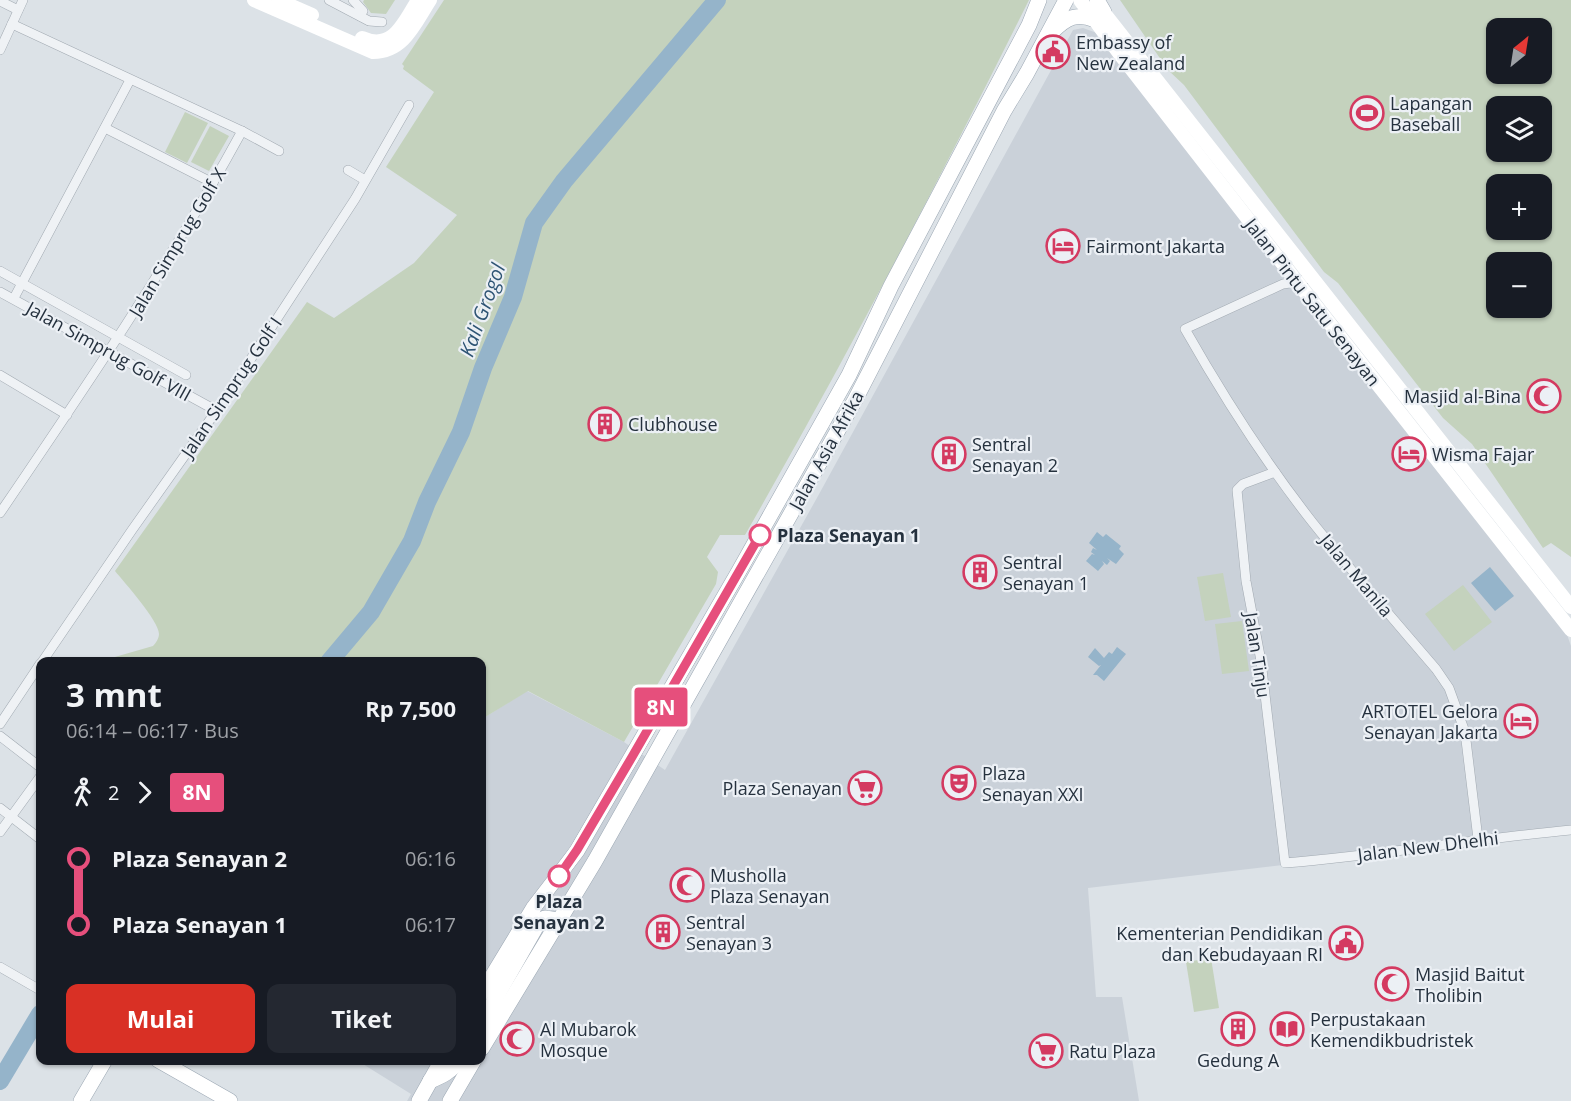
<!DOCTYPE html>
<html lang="id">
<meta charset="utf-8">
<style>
body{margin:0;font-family:"Open Sans",sans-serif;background:#242831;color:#f1f3f6;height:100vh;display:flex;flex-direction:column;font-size:22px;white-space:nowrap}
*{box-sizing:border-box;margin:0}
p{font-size:20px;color:#9ea1a6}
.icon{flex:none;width:33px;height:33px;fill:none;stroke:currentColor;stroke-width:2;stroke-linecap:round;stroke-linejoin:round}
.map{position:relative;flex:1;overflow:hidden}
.drawer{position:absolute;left:36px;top:657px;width:450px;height:408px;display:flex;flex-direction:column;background:#171b24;border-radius:12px;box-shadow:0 2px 4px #0004}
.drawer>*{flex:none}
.badge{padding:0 12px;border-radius:4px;font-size:21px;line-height:39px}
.needle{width:39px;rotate:30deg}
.controls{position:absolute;left:1486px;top:18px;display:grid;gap:12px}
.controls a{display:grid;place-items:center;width:66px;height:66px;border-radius:12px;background:#171b24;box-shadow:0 2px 4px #0004;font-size:30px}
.map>.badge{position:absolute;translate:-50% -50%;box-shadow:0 0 0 3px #fff}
.legs{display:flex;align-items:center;gap:9px;height:66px;padding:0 30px;font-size:20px}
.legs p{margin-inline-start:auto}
.overview{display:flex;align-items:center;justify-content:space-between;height:102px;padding:0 30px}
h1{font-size:33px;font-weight:700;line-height:45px}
.button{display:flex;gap:12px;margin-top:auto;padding:12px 30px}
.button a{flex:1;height:69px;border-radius:12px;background:#d93025;color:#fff;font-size:24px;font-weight:700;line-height:69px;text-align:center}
.button a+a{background:#242831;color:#f1f3f6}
ul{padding:0 30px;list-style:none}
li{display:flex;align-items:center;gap:21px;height:66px;font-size:22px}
li i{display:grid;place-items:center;width:9px;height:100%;margin:0 8px;background:currentColor}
li i::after{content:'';width:15px;height:15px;margin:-8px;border:4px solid;border-radius:50%;background:#171b24}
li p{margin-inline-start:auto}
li:first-child i{background:linear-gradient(#0000 50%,currentColor 0)}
li:last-child i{background:linear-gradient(currentColor 50%,#0000 0)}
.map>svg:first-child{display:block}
.built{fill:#cad1d9}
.green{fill:#c4d2bd;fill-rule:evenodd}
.water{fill:#95b4ca}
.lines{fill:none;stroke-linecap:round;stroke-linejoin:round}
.river{stroke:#95b4ca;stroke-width:18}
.minor-casing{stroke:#a1a9b1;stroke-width:10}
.primary-casing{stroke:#9ba7b3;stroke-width:16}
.minor{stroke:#eff2f5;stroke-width:9}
.secondary{stroke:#fff;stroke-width:14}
.primary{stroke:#fff;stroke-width:15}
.line-1-casing{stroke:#fff;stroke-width:14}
.line-1{stroke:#e64f7c;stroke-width:9}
.stop-1-dot{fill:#fff;stroke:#e64f7c;stroke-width:3}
.labels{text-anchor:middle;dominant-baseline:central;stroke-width:4.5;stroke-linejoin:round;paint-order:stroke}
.poi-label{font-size:18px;fill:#25313e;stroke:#ecf0f5;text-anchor:start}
.street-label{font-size:18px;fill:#25313e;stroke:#ecf0f5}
.stop-label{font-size:18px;font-weight:bold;fill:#25313e;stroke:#ecf0f5;text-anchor:start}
.water-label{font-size:20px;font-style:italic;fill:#2e5474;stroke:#ecf0f5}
</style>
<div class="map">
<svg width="1571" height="1101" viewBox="0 0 1571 1101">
<rect width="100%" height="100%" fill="#dce2e7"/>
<path class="built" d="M1083,28L1097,33L1565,629L1571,646V831L1088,888L1096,997H1122L1139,1101H407L411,1094L358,1061L482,1060V719L527,691L624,742L665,770L818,496L1073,30Z"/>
<g class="green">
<path d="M364,0H395L386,14L371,13L363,2Z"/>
<path d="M444,0H1029C939,181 845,360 745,535H720L707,557L718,572L716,584L624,742L528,691L482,719V662L101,661L153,646C156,643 159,638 159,634C159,621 124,582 115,571L307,302L334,318L414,263L457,215L386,167L434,92L403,69L404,66L402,64Z"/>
<path d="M1120,0H1571V557L1551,543L1543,548L1472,444L1443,418L1338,283L1324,272L1184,85L1168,70ZM1497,28H1542V74H1497ZM1497,106H1542V152H1497ZM1497,184H1542V230H1497ZM1497,262H1542V308H1497Z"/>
<path d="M185,112L208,123L187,163L165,152Z"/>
<path d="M210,126L229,136L209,171L191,162Z"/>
<path d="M1223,573L1231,617L1205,621L1197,577Z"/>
<path d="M1463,585L1492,622L1454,651L1425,614Z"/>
<path d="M1242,621L1249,671L1222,674L1215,624Z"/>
<path d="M1211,958L1219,1008L1194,1012L1186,962Z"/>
</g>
<g class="water">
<path d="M1097,532L1103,537L1106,534L1121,546L1119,549L1124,554L1116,564L1107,558L1110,561L1107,565L1102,561L1104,564L1098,571L1086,561L1092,554L1095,555L1091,552L1093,548L1097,550L1089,543Z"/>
<path d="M1490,567L1514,596L1495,611L1471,583Z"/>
<path d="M1117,647L1126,654L1104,681L1097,675H1093L1101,665L1099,666L1088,657L1095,648L1104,658L1109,652L1112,654Z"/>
</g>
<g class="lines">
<g class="river">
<path d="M329,662L371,612L412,541L427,502L461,432L483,368L513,297L534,223L564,181L717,0"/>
<path d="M0,1081L40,1014"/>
</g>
<defs>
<g id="minor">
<path d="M329,0L369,21L382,22"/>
<path d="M353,0L363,11L360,16"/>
<path d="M0,1L18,10"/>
<path d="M12,24L242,131L279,151"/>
<path d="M0,50L23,0"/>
<path d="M105,128L213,183"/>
<path d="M348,170L365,180"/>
<path d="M0,271L186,375"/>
<path d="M1311,277L1297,282L1283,284L1185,329C1223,396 1265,462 1313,523C1353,573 1395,621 1436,669L1449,688L1465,732L1478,839"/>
<path d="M0,292L217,411"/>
<path d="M14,298L130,80"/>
<path d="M0,375L67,415"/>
<path d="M1275,472L1243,484L1237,490L1246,581L1261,661L1285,863C1381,855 1475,839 1571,830"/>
<path d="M0,513C85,388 170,263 242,131"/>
<path d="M42,662L132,530L224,400L355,199L409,105"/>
<path d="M0,724L40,664"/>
<path d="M0,736L40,767"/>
<path d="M0,808L40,839"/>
<path d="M0,832L40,777"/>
<path d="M0,967L40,990"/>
</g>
<g id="primary">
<path d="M1097,0L1104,12"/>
<path d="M1053,31C1066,18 1077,12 1095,20"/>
<path d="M482,993L534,907L577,851L739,571L849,375L891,286L1029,25L1039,0"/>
<path d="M482,1022L540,920L545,918L558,920"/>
<path d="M482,1048L595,861L855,400L1004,111L1027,73L1066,0"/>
<path d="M158,1060L230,1101"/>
<path d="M430,1081C442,1076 451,1072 459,1060"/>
<path d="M81,1101L105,1060"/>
<path d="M419,1101L442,1060"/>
<path d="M450,1101L474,1060"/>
</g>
</defs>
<use href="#minor" class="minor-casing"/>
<use href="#primary" class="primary-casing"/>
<use href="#minor" class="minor"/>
<g class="secondary">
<path d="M254,0L373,52C404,52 415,23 430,0"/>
<path d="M278,0L312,15"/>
<path d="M1080,0L1122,57L1297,282L1571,630"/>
<path d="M1097,4L1571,607"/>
<path d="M362,38C393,52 404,22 418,0"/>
</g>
<use href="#primary" class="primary"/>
</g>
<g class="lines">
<defs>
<path id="line-1" d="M559,876L577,850L632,757L760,535"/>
</defs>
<use href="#line-1" class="line-1-casing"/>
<use href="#line-1" class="line-1"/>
</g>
<defs>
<symbol id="civic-ring" viewBox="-11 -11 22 22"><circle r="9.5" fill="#ecf0f5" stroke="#d43a61" stroke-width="1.5"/><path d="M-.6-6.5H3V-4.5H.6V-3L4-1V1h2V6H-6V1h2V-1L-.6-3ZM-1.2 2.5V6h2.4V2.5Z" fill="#d43a61"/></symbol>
<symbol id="stadium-ring" viewBox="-11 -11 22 22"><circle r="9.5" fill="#ecf0f5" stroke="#d43a61" stroke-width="1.5"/><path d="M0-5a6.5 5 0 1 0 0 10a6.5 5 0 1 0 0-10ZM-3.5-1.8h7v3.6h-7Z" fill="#d43a61"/></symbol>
<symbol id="hotel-ring" viewBox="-11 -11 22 22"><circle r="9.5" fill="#ecf0f5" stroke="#d43a61" stroke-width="1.5"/><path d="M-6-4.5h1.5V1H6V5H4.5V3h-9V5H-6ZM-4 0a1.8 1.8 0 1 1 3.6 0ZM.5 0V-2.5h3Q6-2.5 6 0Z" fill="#d43a61"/></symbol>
<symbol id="mosque-ring" viewBox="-11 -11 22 22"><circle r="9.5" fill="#ecf0f5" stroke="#d43a61" stroke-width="1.5"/><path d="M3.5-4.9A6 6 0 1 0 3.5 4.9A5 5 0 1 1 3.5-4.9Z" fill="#d43a61"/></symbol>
<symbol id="building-ring" viewBox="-11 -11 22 22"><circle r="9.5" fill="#ecf0f5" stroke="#d43a61" stroke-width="1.5"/><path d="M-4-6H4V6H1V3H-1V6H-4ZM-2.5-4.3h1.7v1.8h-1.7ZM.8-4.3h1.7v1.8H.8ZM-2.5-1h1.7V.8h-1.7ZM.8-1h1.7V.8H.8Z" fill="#d43a61"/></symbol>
<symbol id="theatre-ring" viewBox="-11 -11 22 22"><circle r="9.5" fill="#ecf0f5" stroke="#d43a61" stroke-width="1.5"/><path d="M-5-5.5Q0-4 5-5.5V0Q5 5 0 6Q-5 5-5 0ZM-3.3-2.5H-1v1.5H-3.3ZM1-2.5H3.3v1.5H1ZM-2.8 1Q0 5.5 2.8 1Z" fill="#d43a61"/></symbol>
<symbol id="supermarket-ring" viewBox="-11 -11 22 22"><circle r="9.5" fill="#ecf0f5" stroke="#d43a61" stroke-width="1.5"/><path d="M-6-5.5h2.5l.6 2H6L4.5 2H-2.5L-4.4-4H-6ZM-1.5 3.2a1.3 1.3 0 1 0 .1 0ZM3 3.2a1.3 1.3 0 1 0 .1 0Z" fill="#d43a61"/></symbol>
<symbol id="library-ring" viewBox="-11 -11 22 22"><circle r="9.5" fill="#ecf0f5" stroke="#d43a61" stroke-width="1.5"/><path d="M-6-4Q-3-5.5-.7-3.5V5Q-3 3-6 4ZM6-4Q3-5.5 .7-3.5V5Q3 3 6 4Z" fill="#d43a61"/></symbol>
</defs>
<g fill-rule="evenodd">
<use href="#civic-ring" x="1034" y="33" width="38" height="38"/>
<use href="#stadium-ring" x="1348" y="94" width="38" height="38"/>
<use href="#hotel-ring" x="1044" y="227" width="38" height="38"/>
<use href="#mosque-ring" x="1525" y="377" width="38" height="38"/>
<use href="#building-ring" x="586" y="405" width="38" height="38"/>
<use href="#building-ring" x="930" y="435" width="38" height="38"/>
<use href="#hotel-ring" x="1390" y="435" width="38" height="38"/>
<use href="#building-ring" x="961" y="553" width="38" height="38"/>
<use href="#hotel-ring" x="1502" y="702" width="38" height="38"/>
<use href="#theatre-ring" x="940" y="764" width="38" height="38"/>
<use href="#supermarket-ring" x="846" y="769" width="38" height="38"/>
<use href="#mosque-ring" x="668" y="866" width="38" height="38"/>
<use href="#building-ring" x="644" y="913" width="38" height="38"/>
<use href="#civic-ring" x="1327" y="924" width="38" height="38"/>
<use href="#mosque-ring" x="1373" y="965" width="38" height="38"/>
<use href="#building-ring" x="1219" y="1010" width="38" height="38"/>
<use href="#library-ring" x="1268" y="1010" width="38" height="38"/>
<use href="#mosque-ring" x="498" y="1020" width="38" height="38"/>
<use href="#supermarket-ring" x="1027" y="1032" width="38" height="38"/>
</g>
<g class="stop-1-dot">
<circle cx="760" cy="535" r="10"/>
<circle cx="559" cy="876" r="10"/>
</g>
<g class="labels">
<g class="poi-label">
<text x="1076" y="42">Embassy of<tspan x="1076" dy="21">New Zealand</tspan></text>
<text x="1390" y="103">Lapangan<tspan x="1390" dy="21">Baseball</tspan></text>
<text x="1086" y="246">Fairmont Jakarta</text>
<text x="1521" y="396" text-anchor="end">Masjid al-Bina</text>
<text x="628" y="424">Clubhouse</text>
<text x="972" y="444">Sentral<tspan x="972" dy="21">Senayan 2</tspan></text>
<text x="1432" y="454">Wisma Fajar</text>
<text x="1003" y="562">Sentral<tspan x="1003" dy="21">Senayan 1</tspan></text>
<text x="1498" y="711" text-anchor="end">ARTOTEL Gelora<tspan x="1498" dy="21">Senayan Jakarta</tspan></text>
<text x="982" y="773">Plaza<tspan x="982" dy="21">Senayan XXI</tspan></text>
<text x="842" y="788" text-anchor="end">Plaza Senayan</text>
<text x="710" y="875">Musholla<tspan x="710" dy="21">Plaza Senayan</tspan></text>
<text x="686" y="922">Sentral<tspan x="686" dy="21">Senayan 3</tspan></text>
<text x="1323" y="933" text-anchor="end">Kementerian Pendidikan<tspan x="1323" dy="21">dan Kebudayaan RI</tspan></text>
<text x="1415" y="974">Masjid Baitut<tspan x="1415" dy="21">Tholibin</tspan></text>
<text x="1310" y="1019">Perpustakaan<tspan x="1310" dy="21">Kemendikbudristek</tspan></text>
<text x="540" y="1029">Al Mubarok<tspan x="540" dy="21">Mosque</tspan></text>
<text x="1069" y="1051">Ratu Plaza</text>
<text x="1238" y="1060" text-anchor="middle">Gedung A</text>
</g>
<g class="street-label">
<text transform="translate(177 242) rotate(-59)">Jalan Simprug Golf X</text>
<text transform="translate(1313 302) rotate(52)">Jalan Pintu Satu Senayan</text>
<text transform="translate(109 351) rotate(29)">Jalan Simprug Golf VIII</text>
<text transform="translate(231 387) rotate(-56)">Jalan Simprug Golf I</text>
<text transform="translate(826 450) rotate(-61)">Jalan Asia Afrika</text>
<text transform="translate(1357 575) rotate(50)">Jalan Manila</text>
<text transform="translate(1258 655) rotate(81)">Jalan Tinju</text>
<text transform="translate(1428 846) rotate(-7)">Jalan New Dhelhi</text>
</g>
<g class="stop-label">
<text x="777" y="535">Plaza Senayan 1</text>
<text x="559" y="901" text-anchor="middle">Plaza<tspan x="559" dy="21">Senayan 2</tspan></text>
</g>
<g class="water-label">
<text transform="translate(482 310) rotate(-70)">Kali Grogol</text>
</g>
</g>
</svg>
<div class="controls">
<a><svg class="needle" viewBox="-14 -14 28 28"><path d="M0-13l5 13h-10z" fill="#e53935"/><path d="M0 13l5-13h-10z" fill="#9ea1a6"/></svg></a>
<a><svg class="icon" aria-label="layers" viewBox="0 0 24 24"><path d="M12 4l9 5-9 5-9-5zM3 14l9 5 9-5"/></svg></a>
<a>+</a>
<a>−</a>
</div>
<b class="badge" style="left:661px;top:707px;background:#e64f7c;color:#fff">8N</b>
<section class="drawer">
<div class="overview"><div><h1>3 mnt</h1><p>06:14 – 06:17 · Bus</p></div><b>Rp 7,500</b></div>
<div class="legs"><svg class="icon" aria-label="walk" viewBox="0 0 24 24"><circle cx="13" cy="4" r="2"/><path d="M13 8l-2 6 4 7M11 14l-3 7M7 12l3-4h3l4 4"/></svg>2<svg class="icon" aria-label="forward" viewBox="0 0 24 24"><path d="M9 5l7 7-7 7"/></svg><b class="badge" style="background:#e64f7c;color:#fff">8N</b></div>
<ul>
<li><i style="color:#e64f7c"></i><b>Plaza Senayan 2</b><p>06:16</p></li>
<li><i style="color:#e64f7c"></i><b>Plaza Senayan 1</b><p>06:17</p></li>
</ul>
<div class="button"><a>Mulai</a><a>Tiket</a></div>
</section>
</div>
